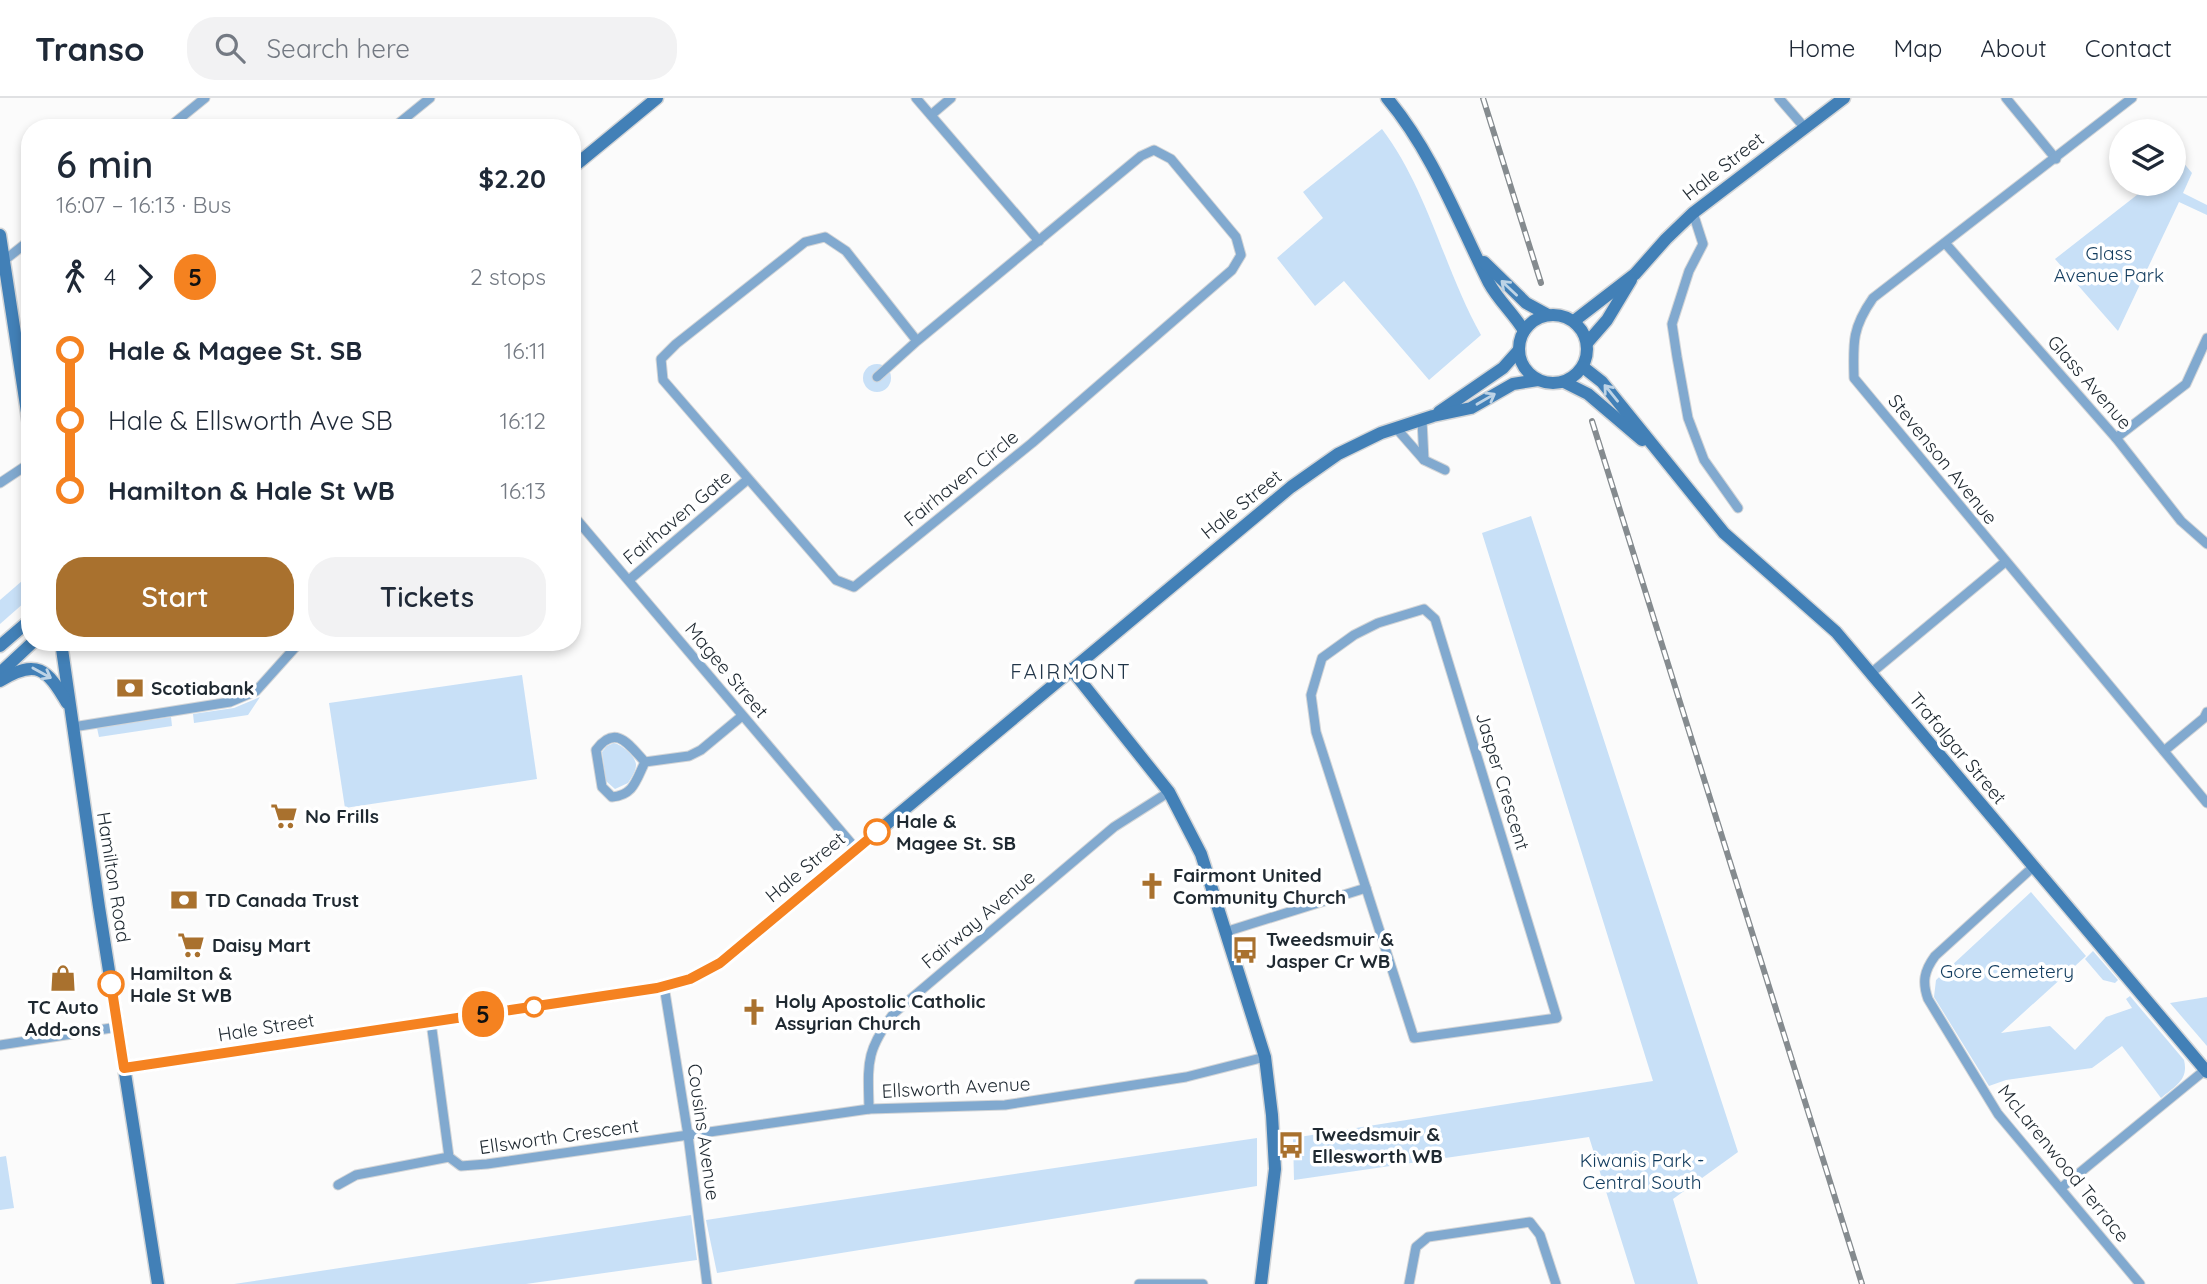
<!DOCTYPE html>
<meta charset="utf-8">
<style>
body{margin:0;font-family:Quicksand,sans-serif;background:#f2f2f3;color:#1f2937;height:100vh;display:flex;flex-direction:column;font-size:26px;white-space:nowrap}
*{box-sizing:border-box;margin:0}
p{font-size:23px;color:#747a83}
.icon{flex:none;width:38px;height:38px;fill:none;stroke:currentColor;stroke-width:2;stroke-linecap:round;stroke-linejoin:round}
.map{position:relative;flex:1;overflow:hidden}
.sheet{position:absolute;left:21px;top:21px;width:560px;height:532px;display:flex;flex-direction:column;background:#fff;border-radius:28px;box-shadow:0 4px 10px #0003}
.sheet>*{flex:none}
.badge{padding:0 14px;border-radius:23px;font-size:24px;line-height:46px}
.controls{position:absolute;left:2109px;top:21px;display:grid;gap:14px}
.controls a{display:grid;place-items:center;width:77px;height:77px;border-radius:50%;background:#fff;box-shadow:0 4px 10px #0003;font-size:35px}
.map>.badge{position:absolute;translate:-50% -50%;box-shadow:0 0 0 4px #fff}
.legs{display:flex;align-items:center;gap:10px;height:77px;padding:0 35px;font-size:23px}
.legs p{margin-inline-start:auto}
.headline{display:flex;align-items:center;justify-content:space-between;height:119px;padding:0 35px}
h1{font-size:38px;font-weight:600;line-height:52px}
.action{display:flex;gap:14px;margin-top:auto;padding:14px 35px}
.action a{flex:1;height:80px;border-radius:28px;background:#a9712e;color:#fff;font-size:28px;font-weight:600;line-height:80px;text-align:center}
.action a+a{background:#f2f2f3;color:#1f2937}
ul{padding:0 35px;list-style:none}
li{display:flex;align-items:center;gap:24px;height:70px;font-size:26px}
li i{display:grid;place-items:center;width:10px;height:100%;margin:0 9px;background:currentColor}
li i::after{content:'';width:18px;height:18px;margin:-9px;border:5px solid;border-radius:50%;background:#fff}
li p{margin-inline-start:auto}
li:first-child i{background:linear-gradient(#0000 50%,currentColor 0)}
li:last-child i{background:linear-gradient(currentColor 50%,#0000 0)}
header{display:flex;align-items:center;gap:42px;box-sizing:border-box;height:98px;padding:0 35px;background:#fff;border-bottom:2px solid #e0e1e3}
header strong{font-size:33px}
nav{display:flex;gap:38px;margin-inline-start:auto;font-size:24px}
.search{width:490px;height:63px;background:#f2f2f3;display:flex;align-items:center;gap:18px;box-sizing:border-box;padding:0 24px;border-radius:28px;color:#747a83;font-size:26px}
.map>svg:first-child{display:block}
.green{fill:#c8e0f7}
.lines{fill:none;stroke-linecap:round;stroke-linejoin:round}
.street-casing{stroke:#d3d5d7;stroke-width:11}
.secondary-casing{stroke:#d3d5d7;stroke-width:15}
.street{stroke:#81a9cf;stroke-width:9}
.secondary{stroke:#4280b7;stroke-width:12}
.rail-casing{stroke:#858b8f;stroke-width:6}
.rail{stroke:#fff;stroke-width:3.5;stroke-dasharray:10;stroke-linecap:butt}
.oneway{stroke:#bdd3e6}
.line-1-casing{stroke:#fff;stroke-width:16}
.line-1{stroke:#f58220;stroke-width:10}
.stop-1-dot{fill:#fff;stroke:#f58220;stroke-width:3.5}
.labels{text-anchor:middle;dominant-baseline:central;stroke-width:7;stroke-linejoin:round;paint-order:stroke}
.street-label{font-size:19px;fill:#1f2931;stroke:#fff}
.park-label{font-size:19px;fill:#123c5e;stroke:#fff}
.poi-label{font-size:19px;font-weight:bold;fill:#1f2931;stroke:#fff;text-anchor:start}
.stop-label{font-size:19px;font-weight:bold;fill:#1f2931;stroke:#fff;text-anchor:start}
.neighbourhood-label{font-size:21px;letter-spacing:2px;fill:#223649;stroke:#fff}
</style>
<header>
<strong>Transo</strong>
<div class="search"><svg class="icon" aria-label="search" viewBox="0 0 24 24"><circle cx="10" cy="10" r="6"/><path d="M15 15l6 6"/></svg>Search here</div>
<nav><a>Home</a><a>Map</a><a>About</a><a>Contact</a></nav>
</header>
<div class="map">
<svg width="2207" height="1186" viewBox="0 0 2207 1186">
<rect width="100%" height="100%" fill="#fbfbfb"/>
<g class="green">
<path d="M1382,31C1428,92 1444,171 1481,237L1429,282L1344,183L1315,208L1277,160L1323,120L1303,94Z"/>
<path d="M2182,63L2192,75L2183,95L2207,107V117L2179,104L2118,233L2055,161L2151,86H2174V69Z"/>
<circle cx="877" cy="280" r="14"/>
<path d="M1531,418L1738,1054L1673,1101L1698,1186H1635L1589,1039L1294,1082L1293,1040L1653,983L1482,435Z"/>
<path d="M22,483L27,490L25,504L0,526V502Z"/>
<path d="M522,577L537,681L345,710L329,605Z"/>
<path d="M260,599L248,617L194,625L193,616L234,610Z"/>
<path d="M171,619L172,628L99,639L97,630Z"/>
<path d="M614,645C622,647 636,658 636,667C636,673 631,680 628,685L615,691L606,683L602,654L607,648Z"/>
<path d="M2031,794L2086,858L2001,935L2050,928L2075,952L2106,919L2132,910L2126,901L2130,898L2184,962C2189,982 2175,988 2161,1000L2122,948L2092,970L2006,982L1989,988L1934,899L1936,882Z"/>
<path d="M2093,853L2118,882L2115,885L2103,882L2085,861Z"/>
<path d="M2207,899V948L2170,905Z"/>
<path d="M1257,1040V1088L717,1175L706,1122Z"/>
<path d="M6,1058L14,1110L0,1112V1059Z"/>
<path d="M691,1117L697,1162L526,1186H234Z"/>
</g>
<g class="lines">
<defs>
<g id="street">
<path d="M916,0L1039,143"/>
<path d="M1779,0L1805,30"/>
<path d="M2006,0L2056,61"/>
<path d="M2132,0L1873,200C1852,230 1853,244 1854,280L2207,705"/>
<path d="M931,17L951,0"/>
<path d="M168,30L205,0"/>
<path d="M393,30L430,0"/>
<path d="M1693,115L1703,146L1689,173L1672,226L1677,259L1688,320L1704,362L1738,410"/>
<path d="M1945,145L2116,340L2181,423L2207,446"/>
<path d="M1,165L30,142"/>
<path d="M877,279L917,243L1141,58L1154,52L1171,61L1236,139L1241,157L1232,172L1032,345L854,489L836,482L663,282L661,261L676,246L805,144L825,139L846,153L917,243"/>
<path d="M1422,322L1424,362"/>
<path d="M1396,330L1424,362L1445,372"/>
<path d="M2116,340L2186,286L2207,240"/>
<path d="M0,385L30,365"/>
<path d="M572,416L856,751"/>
<path d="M629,482L747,382"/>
<path d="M1424,511L1435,521L1557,920L1414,940L1316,634L1311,597L1322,560L1354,537L1378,525Z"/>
<path d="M1870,576L2005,464"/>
<path d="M73,629L230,604L256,593L300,544"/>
<path d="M2164,653L2204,620L2207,614"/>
<path d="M645,664C636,682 634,697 612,699L602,689L596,652C616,625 629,647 645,664L689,658L701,652L742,618"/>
<path d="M2033,769L1935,858C1924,873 1922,884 1928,901L1998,1016L2140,1186"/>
<path d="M1225,834L1366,790"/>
<path d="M664,888L688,1037L707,1186"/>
<path d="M431,924L449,1059L461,1068L487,1066L869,1011L1005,1007L1186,979L1265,959"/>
<path d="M0,947L118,929"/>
<path d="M869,1011C868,965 865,954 894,915L1114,729L1169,694"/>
<path d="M338,1087L356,1077L449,1059"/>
<path d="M2061,1090L2205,972"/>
<path d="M1139,1186H1203"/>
<path d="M1409,1186L1416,1149L1428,1139L1530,1124L1540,1137L1556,1186"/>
</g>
<g id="secondary">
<path d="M1387,0C1433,55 1457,121 1489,185C1498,202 1514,216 1524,233"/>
<path d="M572,70L657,0"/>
<path d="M0,137L30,334"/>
<path d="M1484,164L1526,205L1548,217"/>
<circle cx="1553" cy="251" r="34"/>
<path d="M1574,223L1635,176L1666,141L1693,115L1844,0"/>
<path d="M1587,245L1607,222L1631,182"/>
<path d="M1583,269L1602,284L1724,435L1836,534L2207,974"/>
<path d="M1564,284L1588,296L1642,342"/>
<path d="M1439,314L1503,270L1519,252"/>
<path d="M61,544L99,809L158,1186"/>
<path d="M0,548L30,522"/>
<path d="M1071,571L1169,694L1201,756L1265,959L1272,1017L1275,1071L1261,1186"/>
<path d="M0,575L33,544"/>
<path d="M0,583C37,560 47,571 67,605"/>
<path d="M124,970L657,890L690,881L720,865L1291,389L1338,356L1381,335L1433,318L1471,310L1513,286L1538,282"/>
</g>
</defs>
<use href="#street" class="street-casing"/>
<use href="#secondary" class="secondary-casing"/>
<use href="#street" class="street"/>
<use href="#secondary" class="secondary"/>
<defs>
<g id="rail">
<path d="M1483,0L1541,185"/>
<path d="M1592,323L1862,1186"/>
</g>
</defs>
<use href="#rail" class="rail-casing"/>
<use href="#rail" class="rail"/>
</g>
<defs><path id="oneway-shaft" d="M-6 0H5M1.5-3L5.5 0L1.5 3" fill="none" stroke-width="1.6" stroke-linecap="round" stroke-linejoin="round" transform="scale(1.75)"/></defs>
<g class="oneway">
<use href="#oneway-shaft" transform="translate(1509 190) rotate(-137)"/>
<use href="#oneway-shaft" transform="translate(1611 295) rotate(-129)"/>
<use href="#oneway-shaft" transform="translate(1486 301) rotate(-30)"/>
<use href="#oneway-shaft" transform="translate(42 575) rotate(29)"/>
</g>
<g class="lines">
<defs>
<path id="line-1" d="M111,886L124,970L657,890L690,881L720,865L877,734"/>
</defs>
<use href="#line-1" class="line-1-casing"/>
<use href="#line-1" class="line-1"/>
</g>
<defs>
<symbol id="bank-bare" viewBox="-9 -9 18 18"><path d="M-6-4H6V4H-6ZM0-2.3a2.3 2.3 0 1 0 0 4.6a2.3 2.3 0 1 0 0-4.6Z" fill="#a9712e" stroke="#fff" stroke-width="2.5" paint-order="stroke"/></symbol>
<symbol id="supermarket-bare" viewBox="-9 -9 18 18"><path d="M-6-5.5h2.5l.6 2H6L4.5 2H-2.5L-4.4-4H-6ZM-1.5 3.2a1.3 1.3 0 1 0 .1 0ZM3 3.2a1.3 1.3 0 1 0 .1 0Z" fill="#a9712e" stroke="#fff" stroke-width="2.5" paint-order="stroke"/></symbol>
<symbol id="church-bare" viewBox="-9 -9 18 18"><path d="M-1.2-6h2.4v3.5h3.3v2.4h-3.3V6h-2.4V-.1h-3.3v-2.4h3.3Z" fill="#a9712e" stroke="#fff" stroke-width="2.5" paint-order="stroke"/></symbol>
<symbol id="bus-bare" viewBox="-9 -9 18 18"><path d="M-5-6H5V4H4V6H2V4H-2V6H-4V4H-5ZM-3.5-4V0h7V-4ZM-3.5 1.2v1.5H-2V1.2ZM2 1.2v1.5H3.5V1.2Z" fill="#a9712e" stroke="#fff" stroke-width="2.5" paint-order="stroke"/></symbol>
<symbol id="shop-bare" viewBox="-9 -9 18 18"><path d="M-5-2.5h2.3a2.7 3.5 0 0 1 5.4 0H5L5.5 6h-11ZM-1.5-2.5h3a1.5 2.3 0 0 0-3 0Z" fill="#a9712e" stroke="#fff" stroke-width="2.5" paint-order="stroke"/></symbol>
</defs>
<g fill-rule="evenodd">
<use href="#bank-bare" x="111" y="571" width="38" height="38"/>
<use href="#supermarket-bare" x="265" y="699" width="38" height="38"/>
<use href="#church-bare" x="1133" y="769" width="38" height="38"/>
<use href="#bank-bare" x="165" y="783" width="38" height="38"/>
<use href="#supermarket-bare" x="172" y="828" width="38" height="38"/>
<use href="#bus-bare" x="1226" y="833" width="38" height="38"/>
<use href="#shop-bare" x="44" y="861" width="38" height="38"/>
<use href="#church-bare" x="735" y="895" width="38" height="38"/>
<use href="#bus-bare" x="1272" y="1028" width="38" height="38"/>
</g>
<g class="stop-1-dot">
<circle cx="877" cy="734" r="12"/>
<circle cx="111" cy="886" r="12"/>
<circle cx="534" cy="909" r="9"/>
</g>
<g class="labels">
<g class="street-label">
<text transform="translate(1723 68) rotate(-38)">Hale Street</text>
<text transform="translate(2090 284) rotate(49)">Glass Avenue</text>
<text transform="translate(1943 361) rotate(51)">Stevenson Avenue</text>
<text transform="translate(961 380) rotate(-39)">Fairhaven Circle</text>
<text transform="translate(1241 406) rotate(-39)">Hale Street</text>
<text transform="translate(677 419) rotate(-40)">Fairhaven Gate</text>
<text transform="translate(727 572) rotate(50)">Magee Street</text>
<text transform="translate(1958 650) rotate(50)">Trafalgar Street</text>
<text transform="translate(1503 683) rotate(73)">Jasper Crescent</text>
<text transform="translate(805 769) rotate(-40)">Hale Street</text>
<text transform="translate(114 779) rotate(81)">Hamilton Road</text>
<text transform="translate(978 821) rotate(-40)">Fairway Avenue</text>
<text transform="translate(266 929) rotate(-9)">Hale Street</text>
<text transform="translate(956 989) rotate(-3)">Ellsworth Avenue</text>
<text transform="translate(704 1034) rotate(82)">Cousins Avenue</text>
<text transform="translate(559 1038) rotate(-8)">Ellsworth Crescent</text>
<text transform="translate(2064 1065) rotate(51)">McLarenwood Terrace</text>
</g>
<g class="park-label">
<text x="2109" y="155">Glass<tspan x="2109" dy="22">Avenue Park</tspan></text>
<text x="2007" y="873">Gore Cemetery</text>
<text x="1642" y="1062">Kiwanis Park -<tspan x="1642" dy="22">Central South</tspan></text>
</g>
<g class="poi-label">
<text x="151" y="590">Scotiabank</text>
<text x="305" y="718">No Frills</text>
<text x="1173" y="777">Fairmont United<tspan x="1173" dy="22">Community Church</tspan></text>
<text x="205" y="802">TD Canada Trust</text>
<text x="1266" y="841">Tweedsmuir &amp;<tspan x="1266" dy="22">Jasper Cr WB</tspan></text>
<text x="212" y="847">Daisy Mart</text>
<text x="775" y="903">Holy Apostolic Catholic<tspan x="775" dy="22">Assyrian Church</tspan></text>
<text x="63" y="909" text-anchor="middle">TC Auto<tspan x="63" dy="22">Add-ons</tspan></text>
<text x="1312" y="1036">Tweedsmuir &amp;<tspan x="1312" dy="22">Ellesworth WB</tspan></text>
</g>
<g class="stop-label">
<text x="896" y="723">Hale &amp;<tspan x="896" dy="22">Magee St. SB</tspan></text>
<text x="130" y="875">Hamilton &amp;<tspan x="130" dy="22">Hale St WB</tspan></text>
</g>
<g class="neighbourhood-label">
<text x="1071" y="573">FAIRMONT</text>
</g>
</g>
</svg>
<div class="controls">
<a><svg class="icon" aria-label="layers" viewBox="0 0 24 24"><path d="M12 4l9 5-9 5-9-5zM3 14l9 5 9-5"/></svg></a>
</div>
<b class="badge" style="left:483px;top:916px;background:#f58220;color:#111">5</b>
<section class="sheet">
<div class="headline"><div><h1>6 min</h1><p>16:07 – 16:13 · Bus</p></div><b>$2.20</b></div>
<div class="legs"><svg class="icon" aria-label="walk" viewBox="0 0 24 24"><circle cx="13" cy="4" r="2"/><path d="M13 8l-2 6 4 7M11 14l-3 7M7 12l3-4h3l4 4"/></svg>4<svg class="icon" aria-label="forward" viewBox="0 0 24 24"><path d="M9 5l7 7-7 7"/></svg><b class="badge" style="background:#f58220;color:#111">5</b><p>2 stops</p></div>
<ul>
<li><i style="color:#f58220"></i><b>Hale &amp; Magee St. SB</b><p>16:11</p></li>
<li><i style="color:#f58220"></i><span>Hale &amp; Ellsworth Ave SB</span><p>16:12</p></li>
<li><i style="color:#f58220"></i><b>Hamilton &amp; Hale St WB</b><p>16:13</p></li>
</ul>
<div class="action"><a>Start</a><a>Tickets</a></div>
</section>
</div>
